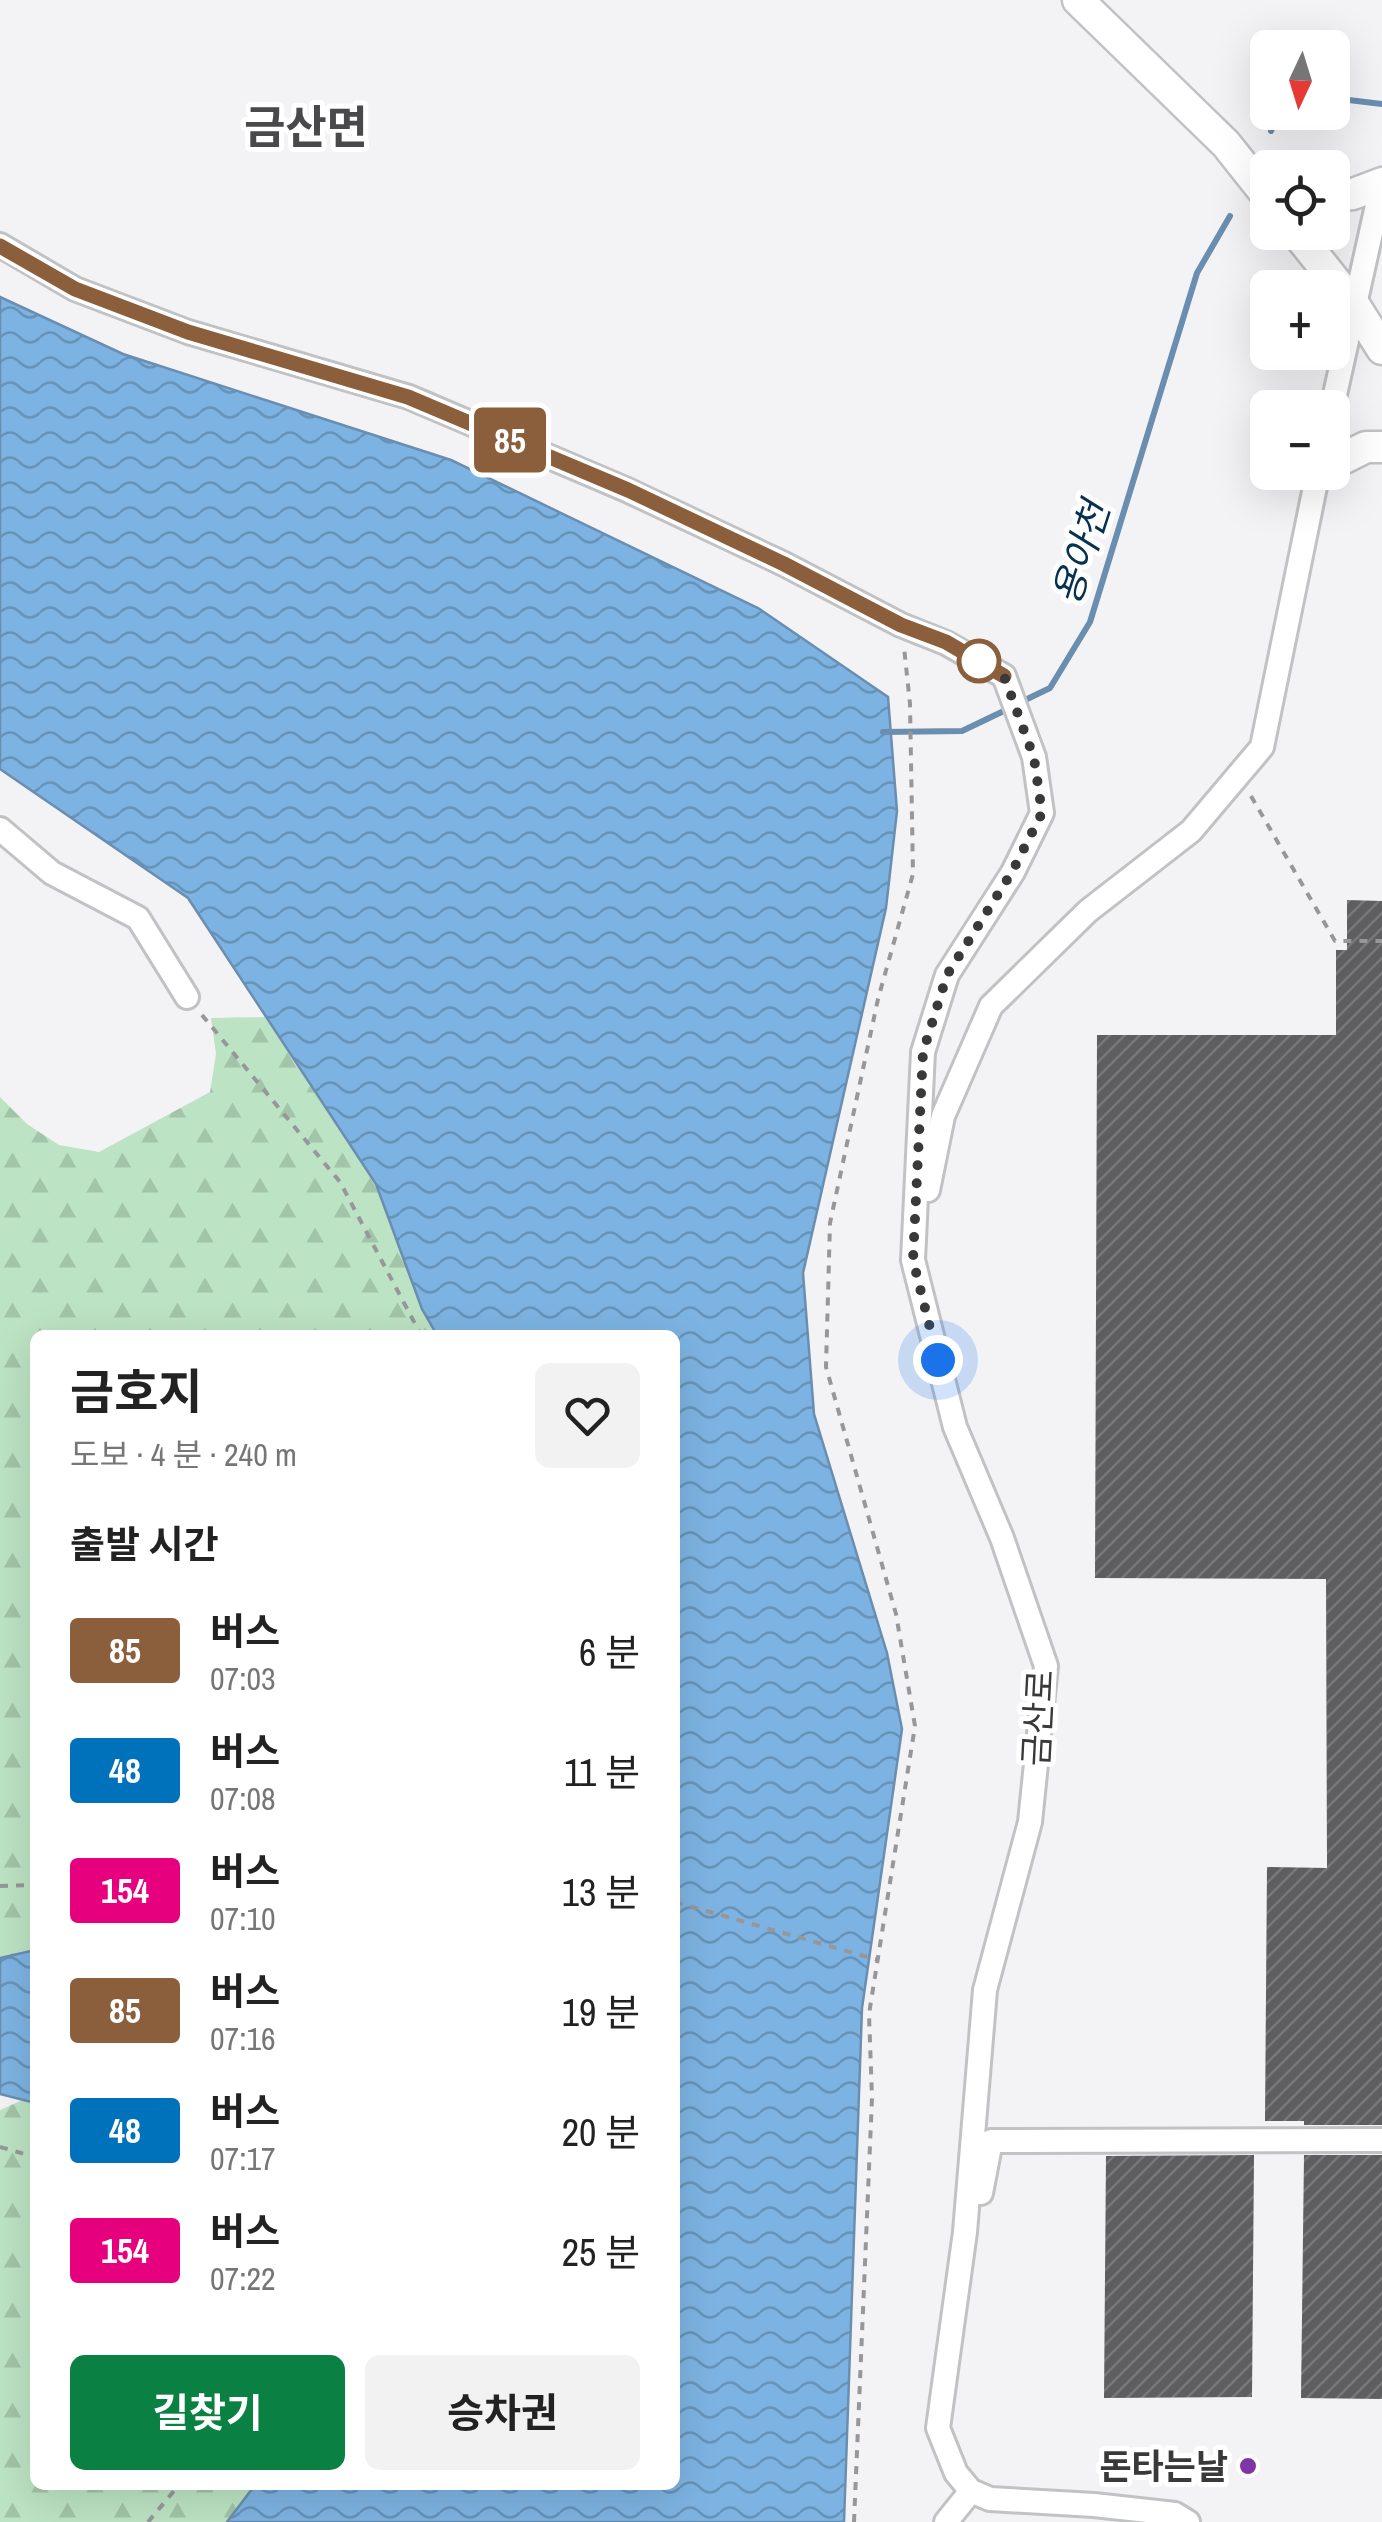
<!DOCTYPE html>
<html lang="ko">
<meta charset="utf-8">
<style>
body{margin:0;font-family:"Archivo Narrow","Noto Sans KR",sans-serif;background:#f2f2f2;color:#222;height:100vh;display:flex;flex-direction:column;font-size:38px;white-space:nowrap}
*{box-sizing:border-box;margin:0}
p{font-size:32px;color:#767676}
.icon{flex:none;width:55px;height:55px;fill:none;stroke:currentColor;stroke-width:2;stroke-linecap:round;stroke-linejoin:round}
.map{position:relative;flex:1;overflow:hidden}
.panel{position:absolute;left:30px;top:1330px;width:650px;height:1160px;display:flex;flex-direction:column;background:#fff;border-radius:15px;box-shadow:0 10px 40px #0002}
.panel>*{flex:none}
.badge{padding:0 20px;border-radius:8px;font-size:35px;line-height:65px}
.needle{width:65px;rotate:184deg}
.fabs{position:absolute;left:1250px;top:30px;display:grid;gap:20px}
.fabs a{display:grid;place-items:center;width:100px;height:100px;border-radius:15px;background:#fff;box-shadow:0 10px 40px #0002;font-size:50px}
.you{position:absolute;width:50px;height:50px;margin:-25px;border:8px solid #fff;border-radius:50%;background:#1a73e8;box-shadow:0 0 0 15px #1a73e833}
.map>.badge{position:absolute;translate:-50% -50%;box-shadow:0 0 0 5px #fff}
h2{padding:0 40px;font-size:38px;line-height:90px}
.round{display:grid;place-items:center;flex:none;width:105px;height:105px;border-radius:15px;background:#f2f2f2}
.summary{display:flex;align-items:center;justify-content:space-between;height:170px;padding:0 40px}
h1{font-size:48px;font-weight:700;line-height:75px}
.cta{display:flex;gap:20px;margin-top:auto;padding:20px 40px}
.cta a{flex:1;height:115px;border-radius:15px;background:#0b8043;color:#fff;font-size:40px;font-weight:700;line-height:115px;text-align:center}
.cta a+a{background:#f2f2f2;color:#222}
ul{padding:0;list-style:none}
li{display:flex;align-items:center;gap:30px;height:120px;padding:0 40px}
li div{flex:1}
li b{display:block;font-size:38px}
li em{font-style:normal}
li .badge{min-width:110px;font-weight:700;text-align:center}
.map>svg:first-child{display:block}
.forest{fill:url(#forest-firs)}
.water{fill:url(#water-waves);stroke:#698eb0;stroke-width:2.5}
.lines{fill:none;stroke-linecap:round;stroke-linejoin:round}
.stream{stroke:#698eb0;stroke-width:6}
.building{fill:url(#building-hatch)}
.minor-casing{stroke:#c1c2c4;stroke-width:28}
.major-casing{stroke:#c1c2c4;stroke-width:35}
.path{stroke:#979799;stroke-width:4;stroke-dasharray:8 8;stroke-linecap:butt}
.minor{stroke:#fff;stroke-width:22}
.major{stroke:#fff;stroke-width:30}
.line-casing{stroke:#fff;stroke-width:22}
.line{stroke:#8b5e3c;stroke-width:15}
.walk{stroke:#39393a;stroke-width:10;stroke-dasharray:0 18}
.stop-dot{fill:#fff;stroke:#8b5e3c;stroke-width:5}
.poi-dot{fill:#8035a7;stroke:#fff;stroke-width:4}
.labels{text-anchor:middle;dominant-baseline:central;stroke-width:10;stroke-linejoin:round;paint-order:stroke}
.street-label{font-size:35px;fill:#39393a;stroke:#fff}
.poi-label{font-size:35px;font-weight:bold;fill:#39393a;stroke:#fff;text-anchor:end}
.water-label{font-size:38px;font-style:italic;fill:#063150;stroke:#fff}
.district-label{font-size:45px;font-weight:bold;fill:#49494b;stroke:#fff}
</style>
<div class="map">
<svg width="1382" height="2522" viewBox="0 0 1382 2522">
<defs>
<pattern id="forest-firs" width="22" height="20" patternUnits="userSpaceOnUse" patternTransform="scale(2.5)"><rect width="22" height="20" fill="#bce3c3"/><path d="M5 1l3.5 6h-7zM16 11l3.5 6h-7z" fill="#a2c4a8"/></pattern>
<pattern id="water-waves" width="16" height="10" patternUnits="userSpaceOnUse" patternTransform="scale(2.5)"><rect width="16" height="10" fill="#7db3e2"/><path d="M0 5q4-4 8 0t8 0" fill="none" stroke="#6793b8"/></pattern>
<pattern id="building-hatch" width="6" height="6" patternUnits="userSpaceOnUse" patternTransform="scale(2.5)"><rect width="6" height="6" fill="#5e5e60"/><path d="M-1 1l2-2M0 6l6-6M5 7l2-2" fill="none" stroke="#787879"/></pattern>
</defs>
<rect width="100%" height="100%" fill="#f3f3f6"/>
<g class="forest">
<path d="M265,1017L376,1184L422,1309L437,1335H35V1950L0,1958V1097L27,1124L59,1145L99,1152L210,1092L216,1054L211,1018Z"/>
<path d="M25,2099L35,2103V2485H255L227,2522H0V2110Z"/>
</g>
<g class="water">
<path d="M0,297L123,354L451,460L758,608L888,697L897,811L886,908L803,1273L814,1414L887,1653L902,1729L862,2008L844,2522H227L255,2485H675V1335H437L422,1309L376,1184L188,898L0,769Z"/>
<path d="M35,1950V2103L0,2094V1958Z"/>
</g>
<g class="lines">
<g class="stream">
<path d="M1332,98L1382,104"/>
<path d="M1271,131L1279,112"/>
<path d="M1021,702L1050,688L1090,622L1197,273L1230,216"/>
<path d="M883,732L962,731L1010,708"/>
</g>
</g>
<g class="building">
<path d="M1347,900L1382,901V2125H1304V2121H1265L1267,1867L1327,1868L1326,1579L1095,1578L1097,1035H1336V950H1347Z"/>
<path d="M1254,2155L1252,2397L1104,2398L1106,2156Z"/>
<path d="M1304,2155H1382V2399L1301,2398Z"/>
</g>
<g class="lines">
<defs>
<g id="minor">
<path d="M0,245L75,289L188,332L409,397L627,490L784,564L901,625L946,643L1004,676L1034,757L1042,813L1013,872L947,975L923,1052L913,1260L955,1427L1002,1538L1046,1666L1030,1822L985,1990L965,2232L938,2428L956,2473L971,2491L990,2499L1094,2505L1175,2514L1188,2522"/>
<path d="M1332,408L1382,183"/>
<path d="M0,829L52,873L138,918L187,997"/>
<path d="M928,1190L943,1116L991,1006L1088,911L1191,831L1262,747L1318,472"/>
<path d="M981,2193L991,2141L1382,2140"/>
<path d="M946,2522L971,2491"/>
</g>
<g id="major">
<path d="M1078,0L1226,144L1268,197"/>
<path d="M1332,196L1353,194L1382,183"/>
<path d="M1296,232L1355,306L1382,349"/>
<path d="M1332,464L1366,447H1382"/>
</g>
</defs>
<use href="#minor" class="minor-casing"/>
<use href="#major" class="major-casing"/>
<g class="path">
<path d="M1251,796L1335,941H1382"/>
<path d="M202,1015L340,1182L421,1335"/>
<path d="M0,1886L35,1885"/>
<path d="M675,1902L878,1960"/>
<path d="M0,2147L35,2157"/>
<path d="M148,2522L179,2485"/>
<path d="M854,2522L872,2098L869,2014L915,1726L896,1614L826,1367L830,1223L878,999L913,874L910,704L904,647"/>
</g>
<use href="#minor" class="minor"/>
<use href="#major" class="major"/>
</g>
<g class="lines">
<defs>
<path id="line" d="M0,246L75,289L188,332L408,397L628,490L784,564L901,625L946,642L1004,676"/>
</defs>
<use href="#line" class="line-casing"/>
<use href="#line" class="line"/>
<path class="walk" d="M938,1360L913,1260L923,1052L947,975L1012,872L1042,813L1034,758L1004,676L975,659L979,661"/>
</g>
<circle class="stop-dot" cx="979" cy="661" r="20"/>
<circle class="poi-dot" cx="1248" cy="2466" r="10"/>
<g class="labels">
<g class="street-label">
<text transform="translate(1038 1718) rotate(-87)">금산로</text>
</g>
<g class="poi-label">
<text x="1228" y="2466">돈타는날</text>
</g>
<g class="water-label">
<text transform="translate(1081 553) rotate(-72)">용아천</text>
</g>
<g class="district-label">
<text x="306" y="126">금산면</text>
</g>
</g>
</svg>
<div class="fabs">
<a><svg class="needle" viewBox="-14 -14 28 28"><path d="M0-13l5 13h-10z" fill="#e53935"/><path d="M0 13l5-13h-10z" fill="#767676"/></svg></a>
<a><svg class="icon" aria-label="locate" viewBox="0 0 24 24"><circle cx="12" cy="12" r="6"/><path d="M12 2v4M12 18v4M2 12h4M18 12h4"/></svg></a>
<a>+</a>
<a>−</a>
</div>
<div class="you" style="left:938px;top:1360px"></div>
<b class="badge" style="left:510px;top:440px;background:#8b5e3c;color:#fff">85</b>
<section class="panel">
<div class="summary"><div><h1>금호지</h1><p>도보 · 4 분 · 240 m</p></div><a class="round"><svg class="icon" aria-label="heart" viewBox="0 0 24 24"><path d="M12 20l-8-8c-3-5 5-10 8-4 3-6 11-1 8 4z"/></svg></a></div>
<h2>출발 시간</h2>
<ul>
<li><span class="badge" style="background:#8b5e3c;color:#fff">85</span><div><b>버스</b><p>07:03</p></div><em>6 분</em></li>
<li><span class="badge" style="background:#0072bc;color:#fff">48</span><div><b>버스</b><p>07:08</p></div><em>11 분</em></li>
<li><span class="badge" style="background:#e6007e;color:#fff">154</span><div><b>버스</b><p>07:10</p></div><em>13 분</em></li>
<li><span class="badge" style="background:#8b5e3c;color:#fff">85</span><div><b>버스</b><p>07:16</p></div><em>19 분</em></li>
<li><span class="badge" style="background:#0072bc;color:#fff">48</span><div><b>버스</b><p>07:17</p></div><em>20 분</em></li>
<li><span class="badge" style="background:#e6007e;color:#fff">154</span><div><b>버스</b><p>07:22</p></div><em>25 분</em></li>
</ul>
<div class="cta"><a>길찾기</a><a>승차권</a></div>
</section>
</div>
